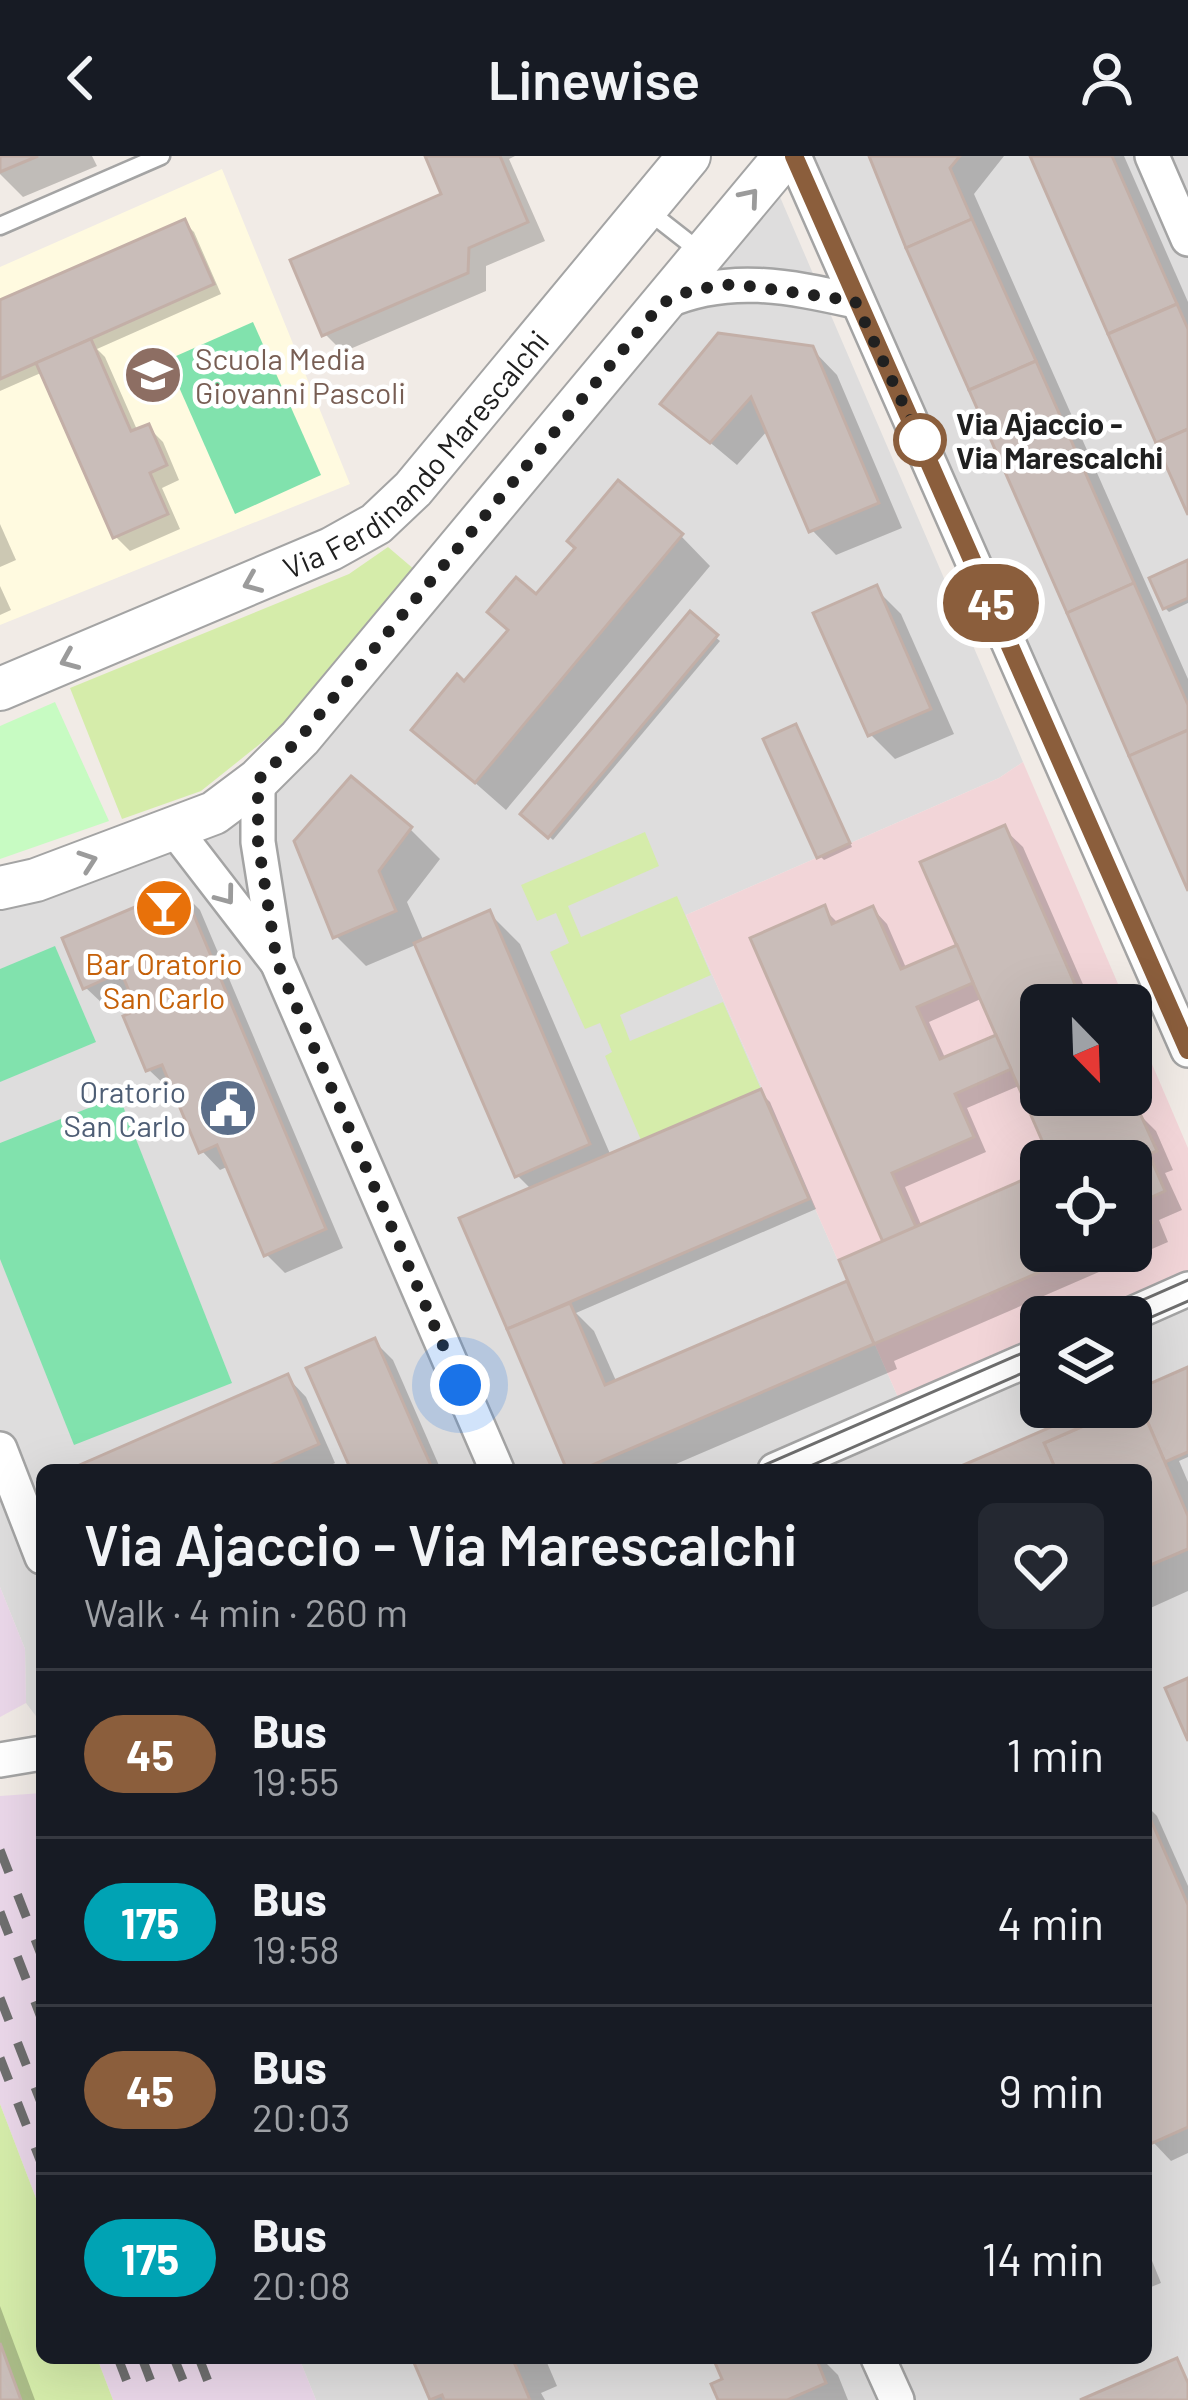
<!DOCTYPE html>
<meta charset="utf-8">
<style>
body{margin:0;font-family:Barlow,sans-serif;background:#242831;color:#f1f3f6;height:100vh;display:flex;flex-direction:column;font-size:45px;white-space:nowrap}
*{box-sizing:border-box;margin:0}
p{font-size:39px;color:#9ea1a6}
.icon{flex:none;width:66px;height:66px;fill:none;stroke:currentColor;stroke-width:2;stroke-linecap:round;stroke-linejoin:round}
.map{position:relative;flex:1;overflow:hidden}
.drawer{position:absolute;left:36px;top:1308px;width:1116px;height:900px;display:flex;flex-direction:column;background:#171b24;border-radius:18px;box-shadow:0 12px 48px #0002}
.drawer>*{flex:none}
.badge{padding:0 24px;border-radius:39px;font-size:42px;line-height:78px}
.needle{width:78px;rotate:157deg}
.tools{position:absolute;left:1020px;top:828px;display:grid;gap:24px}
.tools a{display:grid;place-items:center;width:132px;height:132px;border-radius:18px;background:#171b24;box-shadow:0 12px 48px #0002;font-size:60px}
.you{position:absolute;width:60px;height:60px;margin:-30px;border:9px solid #fff;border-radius:50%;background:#1a73e8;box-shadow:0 0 0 18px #1a73e833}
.map>.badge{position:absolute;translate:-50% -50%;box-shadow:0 0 0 6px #fff}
.round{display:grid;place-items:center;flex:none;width:126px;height:126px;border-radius:18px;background:#242831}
.summary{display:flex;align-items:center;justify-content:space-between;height:204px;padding:0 48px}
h1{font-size:57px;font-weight:600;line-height:90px}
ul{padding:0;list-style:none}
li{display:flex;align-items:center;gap:36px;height:168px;padding:0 48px;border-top:3px solid #363941}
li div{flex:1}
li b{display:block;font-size:45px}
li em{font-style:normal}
li .badge{min-width:132px;font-weight:700;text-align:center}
header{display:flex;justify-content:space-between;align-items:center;height:156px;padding:0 48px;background:#171b24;font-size:54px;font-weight:600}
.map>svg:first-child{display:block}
.residential{fill:#dedddd}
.commercial{fill:#f2d5d8;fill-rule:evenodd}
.industrial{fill:#ead7e9}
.education{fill:#fffae0}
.grass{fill:#d5ecaa}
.park{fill:#c7fbc2}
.pitch{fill:#81e2ad}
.shadow{fill:#0003;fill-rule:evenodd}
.building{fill:#c9bdb9;stroke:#c3afa7;stroke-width:3}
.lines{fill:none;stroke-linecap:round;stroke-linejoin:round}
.service-casing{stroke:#a4a4a4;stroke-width:21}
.minor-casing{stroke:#a4a4a4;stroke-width:38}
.tertiary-casing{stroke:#a4a4a4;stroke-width:46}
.service{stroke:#fff;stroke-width:16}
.minor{stroke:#fff;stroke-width:33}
.tertiary{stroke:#fff;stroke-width:42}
.tram{stroke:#6e6e6e;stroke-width:3}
.rail{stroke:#6e6e6e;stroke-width:9;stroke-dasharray:24 24;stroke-linecap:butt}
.oneway{stroke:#9b9b9b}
.line-casing{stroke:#fff;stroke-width:27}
.line{stroke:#8b5e3c;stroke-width:18}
.walk{stroke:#202020;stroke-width:12;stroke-dasharray:0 21.6}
.stop-dot{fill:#fff;stroke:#8b5e3c;stroke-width:6}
.labels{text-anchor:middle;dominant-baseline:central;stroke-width:9;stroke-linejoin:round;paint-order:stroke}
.education-label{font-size:30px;fill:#785e54;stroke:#fff;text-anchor:start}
.stop-label{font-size:30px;font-weight:bold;fill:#202020;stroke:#fff;text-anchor:start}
.street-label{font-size:30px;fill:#202020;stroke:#fff}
.food-label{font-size:30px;fill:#c56008;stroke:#fff}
.service-label{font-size:30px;fill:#4e5e75;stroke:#fff;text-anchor:end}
</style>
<header><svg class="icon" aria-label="back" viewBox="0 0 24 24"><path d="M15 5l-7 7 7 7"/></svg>Linewise<svg class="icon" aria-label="person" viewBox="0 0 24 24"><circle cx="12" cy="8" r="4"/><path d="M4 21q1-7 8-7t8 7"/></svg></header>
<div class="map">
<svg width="1188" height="2244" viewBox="0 0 1188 2244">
<rect width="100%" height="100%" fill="#f1ebe6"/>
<g class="residential">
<path d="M813,0H1188V873Z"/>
<path d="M774,27L1023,606L999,622L686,759L901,1248L755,1314H42V1568L26,1547L25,1493L0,1431V744L218,668Z"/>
<path d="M1188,1139V2244H906L888,2202H1146V1314H785L1041,1202V1251H1131V1163Z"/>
<path d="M299,2202H872L890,2244H316Z"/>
</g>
<path class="commercial" d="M1023,606L1127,849H1041V939H1131V859L1188,992V1123L1100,1161H1041V1187L901,1248L686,759L999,622ZM1041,1005H1131V1095H1041Z"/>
<g class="industrial">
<path d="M0,1431L25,1493L26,1547L0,1561Z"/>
<path d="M42,1637V2058L0,1948V1640Z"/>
<path d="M97,2202H299L316,2244H113Z"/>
</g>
<path class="education" d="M222,13L350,328L0,469V111Z"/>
<g class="grass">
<path d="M388,391L415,414L290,564L201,635L122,663L70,532L349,418Z"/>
<path d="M645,676L659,710L568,750L581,781L677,740L711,819L620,859L630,885L723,846L761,933L641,984L605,900L612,896L600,867L585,873L550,796L569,787L556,757L537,765L521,729Z"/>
<path d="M0,1948L42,2058V2202H97L113,2244H21L0,2187Z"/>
</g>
<path class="park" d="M55,546L109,665L0,703V570Z"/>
<g class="pitch">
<path d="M253,166L321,319L235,358L167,204Z"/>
<path d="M55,790L96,886L0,926V813Z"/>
<path d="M119,940L232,1227L74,1289L0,1103V987Z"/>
</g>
<g class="shadow">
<path d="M0,0H92L97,10L23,41L0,18Z"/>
<path d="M428,0H515L509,3L545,85L486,110V135L343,196L325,178L445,40Z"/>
<path d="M872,0H1004L974,38L1188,523V727Z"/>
<path d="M1033,0H1124L1188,146V351Z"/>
<path d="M184,66L194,76L221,138L97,193L105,201L138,276L148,271L163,286L179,324L162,332L180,373L130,395L116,381L43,216L0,235V147Z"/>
<path d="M812,193L837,219L902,372L836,399L812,374L768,274L737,309L664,248Z"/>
<path d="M0,368L16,404L0,411Z"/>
<path d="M681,380L710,410L506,654L415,574L465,529L537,442Z"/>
<path d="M1188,408V447L1169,456L1165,452Z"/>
<path d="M0,430L11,454L0,459Z"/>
<path d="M876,433L901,458L954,578L895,603L870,578Z"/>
<path d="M690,460L720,485L553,684L524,658Z"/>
<path d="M799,576L852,691L824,704L820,700Z"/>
<path d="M410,673L440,703L407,746L424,786L490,758L520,788L611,1000L760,936L770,946L816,1053L576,1157L594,1175L617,1227L846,1129L857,1140L887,1087L824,753L839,768L873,753L887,768L907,814L961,791L1004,673L1023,691L1092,849H1041V939L1131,937L1141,960L1156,975L1173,1014L1165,1017L1182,1054L1159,1064L1168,1086L894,1205L897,1213L662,1314H570L463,1064L532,1034L517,1019L418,788L366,810L336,780L298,685ZM983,842L1000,880L946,904L929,866ZM1021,929L1054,1005H1131V1095H1041V1020L922,1071L905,1031L986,996L967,952Z"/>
<path d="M181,735L200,754L343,1092L285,1117L266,1098L229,1010L220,1014L202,995L174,929L168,932L149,914L141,855L133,837L104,849L85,831Z"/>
<path d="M374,1185L393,1204L441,1314H354Z"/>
<path d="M1188,1215V1301L1179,1305L1188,1326V1435L1146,1454V1314H959L1104,1251H1131V1239Z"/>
<path d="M288,1222L306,1241L335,1307L320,1314H76Z"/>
<path d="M1146,1649L1157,1660L1188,1730V1997L1171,2005L1153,1986L1146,1971Z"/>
<path d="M1146,2090L1161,2127L1146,2133Z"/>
<path d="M0,2150L35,2244H0Z"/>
<path d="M415,2202H545L557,2230L541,2237L545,2244H434Z"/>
<path d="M716,2202H821L838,2219L848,2244H721L726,2225Z"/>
</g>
<g class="building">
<path d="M0,0H38L0,16Z"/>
<path d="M425,0H500L528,66L469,92L468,117L322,180L290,104L441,38Z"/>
<path d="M869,0H960L950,12L972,63L906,92Z"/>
<path d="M1030,0H1112L1177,148L1108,178Z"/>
<path d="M185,63L214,128L0,223V144Z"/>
<path d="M972,63L1036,205L969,234L906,92Z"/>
<path d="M1177,148L1188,173V273L1156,287L1108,178Z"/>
<path d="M718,177L813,190L879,347L809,376L751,241L710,287L660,248Z"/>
<path d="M91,183L131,275L149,268L167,309L150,317L168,358L113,382L36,207Z"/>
<path d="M1036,205L1134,427L1067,457L969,234Z"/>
<path d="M1188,273V359L1156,287Z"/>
<path d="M618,324L683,378L475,627L411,574L457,518L464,525L508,474L487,456L501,439L516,421L536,438L575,392L567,385Z"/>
<path d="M1188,404V442L1163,453L1149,422Z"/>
<path d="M1134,427L1188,549V574L1129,600L1067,457Z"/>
<path d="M877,429L931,553L868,580L813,457Z"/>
<path d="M690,455L718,479L548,682L520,658Z"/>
<path d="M796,568L850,687L817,702L763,583Z"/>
<path d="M1188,574V735L1129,600Z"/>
<path d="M351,620L412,671L379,715L396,755L333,782L294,685Z"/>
<path d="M1005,669L1084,849H1041V939H1124L1131,955L1138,953L1157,995L1149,998L1165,1035L1143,1045L1152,1067L1131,1076V1005H1051L920,706Z"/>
<path d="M182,731L326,1073L264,1100L217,989L199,997L162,909L146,915L123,860L137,854L121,816L83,833L62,782Z"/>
<path d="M825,749L832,768L873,750L901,813L957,789L973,827L917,851L940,903L996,879L1011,913L955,938L974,981L892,1017L916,1071L883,1086L750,782Z"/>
<path d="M490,754L590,988L515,1021L414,787Z"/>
<path d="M761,933L809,1043L507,1173L459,1062Z"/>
<path d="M1041,1016V1095H1088L874,1188L839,1104Z"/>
<path d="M847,1125L874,1188L581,1314H567L507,1173L570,1147L605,1229Z"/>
<path d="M375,1182L418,1281L433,1314H351L306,1212Z"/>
<path d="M1188,1211V1296L1165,1306L1139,1246L1131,1249V1236Z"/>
<path d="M288,1218L319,1288L260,1314H68Z"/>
<path d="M1139,1246L1188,1360V1393L1146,1411V1314H1056L1044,1287Z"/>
<path d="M1097,1251H1127L1044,1287L1056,1314H952Z"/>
<path d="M1188,1522V1585L1165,1532Z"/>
<path d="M1146,1653L1188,1749V1971L1150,1988L1146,1979Z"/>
<path d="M0,2187L21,2244H0Z"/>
<path d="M412,2202H524L514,2206L530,2244H444L442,2239L430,2244Z"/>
<path d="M713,2202H816L826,2227L787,2244H718L711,2228L722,2223Z"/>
<path d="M1177,2202L1188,2227V2244H1080Z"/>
</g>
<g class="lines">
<defs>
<g id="service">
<path d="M647,54L702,97"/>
<path d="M0,70L161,0"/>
</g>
<g id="minor">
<path d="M794,0L1188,894"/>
<path d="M1152,0L1188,83"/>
<path d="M664,146C728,118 788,130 855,145"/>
<path d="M258,624V686L277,806L497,1314"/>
<path d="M175,674L276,805"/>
<path d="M1125,1161L1188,1133"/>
<path d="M0,1293L42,1401"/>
<path d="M775,1314L1041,1198"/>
<path d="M0,1604L42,1597"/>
<path d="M878,2202L897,2244"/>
</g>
<g id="tertiary">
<path id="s1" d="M0,533L331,393L376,368L413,333L689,0"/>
<path d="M0,732L36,724L214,657L258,624L300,582L785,0"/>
</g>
</defs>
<use href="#service" class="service-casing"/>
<use href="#minor" class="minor-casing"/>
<use href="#tertiary" class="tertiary-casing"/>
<use href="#service" class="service"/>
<use href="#minor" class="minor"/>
<use href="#tertiary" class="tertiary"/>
<g class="tram">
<path d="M1104,1161L1188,1124"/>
<path d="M1131,1170L1188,1145"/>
<path d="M753,1314L1041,1189"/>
<path d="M801,1314L1041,1209"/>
</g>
<g class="rail">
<path d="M0,1694L42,1801"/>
<path d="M0,1756L42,1864"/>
<path d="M0,1842L42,1949"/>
<path d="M0,1902L42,2009"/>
<path d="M118,2202L134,2244"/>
<path d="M142,2202L158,2244"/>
<path d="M174,2202L191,2244"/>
<path d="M199,2202L215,2244"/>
</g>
</g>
<defs><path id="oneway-chevron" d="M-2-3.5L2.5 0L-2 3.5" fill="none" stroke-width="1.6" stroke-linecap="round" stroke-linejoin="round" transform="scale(3)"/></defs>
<g class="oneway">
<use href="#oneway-chevron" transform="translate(750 41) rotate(-50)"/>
<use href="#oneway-chevron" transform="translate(252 427) rotate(157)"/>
<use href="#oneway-chevron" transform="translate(69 504) rotate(157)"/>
<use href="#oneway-chevron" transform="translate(88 705) rotate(-19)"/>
<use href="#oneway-chevron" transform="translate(226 740) rotate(53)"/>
</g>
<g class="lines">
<defs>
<path id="line" d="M794,0L1188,894"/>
</defs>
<use href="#line" class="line-casing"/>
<use href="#line" class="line"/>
<path class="walk" d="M460,1229L277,806L258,686V624L300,582L662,147L692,134L734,128L855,145L920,284"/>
</g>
<defs>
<symbol id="school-disc" viewBox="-11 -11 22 22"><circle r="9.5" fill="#8d6e63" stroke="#fff"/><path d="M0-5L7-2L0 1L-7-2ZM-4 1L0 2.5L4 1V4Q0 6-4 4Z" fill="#fff"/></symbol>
<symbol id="bar-disc" viewBox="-11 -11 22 22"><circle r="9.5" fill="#e8710a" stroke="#fff"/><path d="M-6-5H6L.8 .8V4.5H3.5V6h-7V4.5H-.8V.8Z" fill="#fff"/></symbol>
<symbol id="civic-disc" viewBox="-11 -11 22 22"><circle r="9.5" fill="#5c6f8a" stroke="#fff"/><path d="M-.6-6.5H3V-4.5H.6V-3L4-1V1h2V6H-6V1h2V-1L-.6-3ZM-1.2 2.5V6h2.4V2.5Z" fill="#fff"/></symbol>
</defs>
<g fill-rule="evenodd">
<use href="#school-disc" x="120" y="186" width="66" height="66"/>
<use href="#bar-disc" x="131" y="719" width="66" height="66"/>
<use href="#civic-disc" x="195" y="919" width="66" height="66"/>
</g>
<circle class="stop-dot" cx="920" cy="284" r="24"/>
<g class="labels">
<g class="education-label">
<text x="195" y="202">Scuola Media<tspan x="195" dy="34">Giovanni Pascoli</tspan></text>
</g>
<g class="stop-label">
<text x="956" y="267">Via Ajaccio -<tspan x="956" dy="34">Via Marescalchi</tspan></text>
</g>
<g class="street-label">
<text stroke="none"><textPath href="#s1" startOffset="486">Via Ferdinando Marescalchi</textPath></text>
</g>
<g class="food-label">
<text x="164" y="807">Bar Oratorio<tspan x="164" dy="34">San Carlo</tspan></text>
</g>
<g class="service-label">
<text x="186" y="935">Oratorio<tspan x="186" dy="34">San Carlo</tspan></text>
</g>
</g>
</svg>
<div class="tools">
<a><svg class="needle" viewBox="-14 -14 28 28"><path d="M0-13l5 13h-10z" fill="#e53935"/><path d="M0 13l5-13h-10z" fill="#9ea1a6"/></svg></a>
<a><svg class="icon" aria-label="locate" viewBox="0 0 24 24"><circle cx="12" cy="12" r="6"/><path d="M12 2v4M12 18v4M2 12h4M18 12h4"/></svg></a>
<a><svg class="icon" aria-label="layers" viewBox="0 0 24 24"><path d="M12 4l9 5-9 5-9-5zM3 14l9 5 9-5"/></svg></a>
</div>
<div class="you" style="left:460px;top:1229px"></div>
<b class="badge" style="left:991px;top:447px;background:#8b5e3c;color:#fff">45</b>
<section class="drawer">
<div class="summary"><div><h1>Via Ajaccio - Via Marescalchi</h1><p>Walk · 4 min · 260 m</p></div><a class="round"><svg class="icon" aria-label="heart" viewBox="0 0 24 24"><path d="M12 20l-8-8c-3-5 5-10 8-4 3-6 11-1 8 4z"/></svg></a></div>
<ul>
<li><span class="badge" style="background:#8b5e3c;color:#fff">45</span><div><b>Bus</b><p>19:55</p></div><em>1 min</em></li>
<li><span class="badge" style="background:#00a3b4;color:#fff">175</span><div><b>Bus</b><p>19:58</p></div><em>4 min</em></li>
<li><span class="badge" style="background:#8b5e3c;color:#fff">45</span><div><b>Bus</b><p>20:03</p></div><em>9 min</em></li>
<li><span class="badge" style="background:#00a3b4;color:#fff">175</span><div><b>Bus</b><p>20:08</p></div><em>14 min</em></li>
</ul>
</section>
</div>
